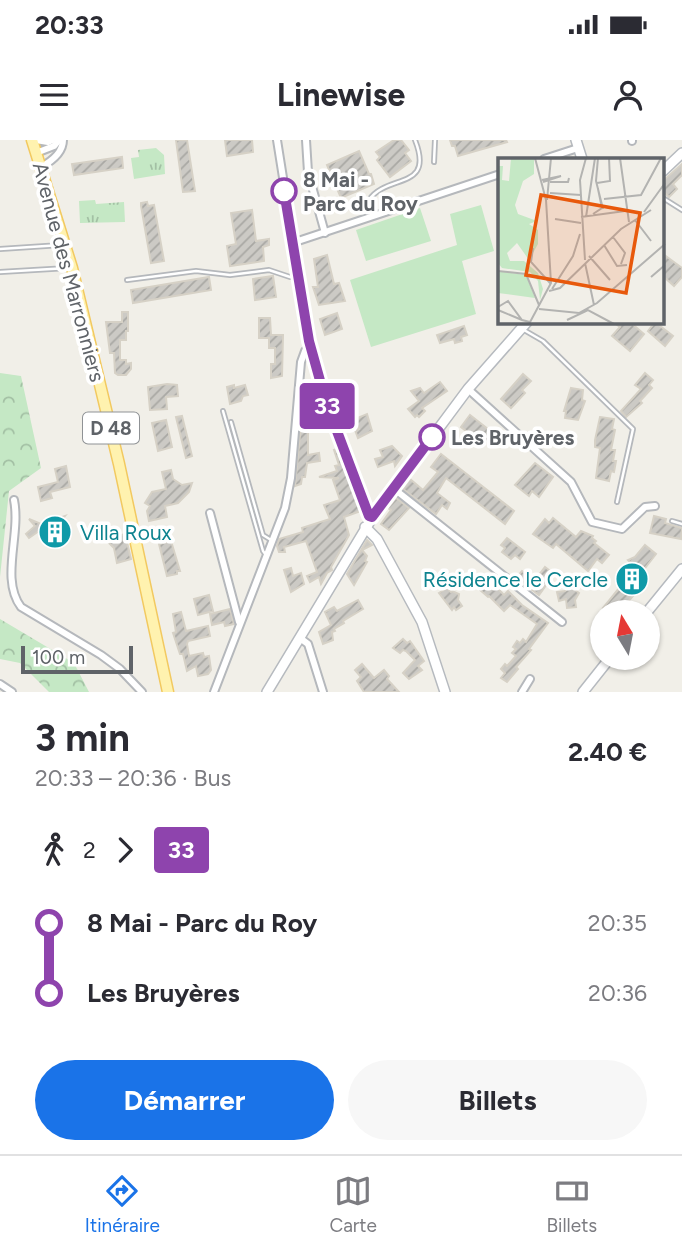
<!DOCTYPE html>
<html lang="fr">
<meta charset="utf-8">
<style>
body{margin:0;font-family:Figtree,sans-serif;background:#f7f7f7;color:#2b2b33;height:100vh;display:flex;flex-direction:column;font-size:26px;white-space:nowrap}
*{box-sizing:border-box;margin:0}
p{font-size:23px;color:#7c7c81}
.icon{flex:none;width:38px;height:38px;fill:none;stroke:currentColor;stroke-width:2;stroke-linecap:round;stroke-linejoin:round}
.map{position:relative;height:552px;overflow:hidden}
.drawer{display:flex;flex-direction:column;background:#fff;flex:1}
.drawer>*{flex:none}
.badge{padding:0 14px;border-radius:5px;font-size:24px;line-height:46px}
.needle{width:46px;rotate:350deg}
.controls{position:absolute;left:590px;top:460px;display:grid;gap:14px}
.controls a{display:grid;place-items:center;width:70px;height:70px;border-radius:50%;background:#fff;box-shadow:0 2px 5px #0004;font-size:35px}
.scale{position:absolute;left:21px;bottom:18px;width:112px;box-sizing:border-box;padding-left:7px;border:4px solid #5f6368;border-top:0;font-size:19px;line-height:24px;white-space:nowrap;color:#5f6368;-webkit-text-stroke:5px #fff;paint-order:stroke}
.map>.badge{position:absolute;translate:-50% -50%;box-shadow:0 0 0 4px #fff}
.legs{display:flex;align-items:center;gap:10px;height:77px;padding:0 35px;font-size:23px}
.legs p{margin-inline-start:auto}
.summary{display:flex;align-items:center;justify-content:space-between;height:119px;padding:0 35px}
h1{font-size:38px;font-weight:700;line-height:52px}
.button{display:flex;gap:14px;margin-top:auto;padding:14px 35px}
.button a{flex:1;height:80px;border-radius:42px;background:#1a73e8;color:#fff;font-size:28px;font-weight:700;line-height:80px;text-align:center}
.button a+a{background:#f7f7f7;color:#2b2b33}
ul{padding:0 35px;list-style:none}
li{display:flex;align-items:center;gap:24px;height:70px;font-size:26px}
li i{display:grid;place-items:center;width:10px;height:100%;margin:0 9px;background:currentColor}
li i::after{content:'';width:18px;height:18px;margin:-9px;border:5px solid;border-radius:50%;background:#fff}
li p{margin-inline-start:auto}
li:first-child i{background:linear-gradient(#0000 50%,currentColor 0)}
li:last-child i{background:linear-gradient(currentColor 50%,#0000 0)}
.status{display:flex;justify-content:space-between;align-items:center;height:49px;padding:0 35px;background:#fff;direction:ltr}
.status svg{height:19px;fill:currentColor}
header{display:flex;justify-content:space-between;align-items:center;height:91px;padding:0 35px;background:#fff;font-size:32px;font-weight:700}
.dock{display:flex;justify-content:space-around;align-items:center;height:98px;border-top:2px solid #e1e1e2;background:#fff;font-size:19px;color:#7c7c81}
.dock a{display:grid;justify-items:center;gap:4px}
.dock .on{color:#1a73e8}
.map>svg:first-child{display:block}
.forest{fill:url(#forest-crowns)}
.park{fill:url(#park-tufts)}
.pitch{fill:#c5e8c5}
.building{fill:url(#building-hatch);stroke:#d6d1c6;stroke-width:2}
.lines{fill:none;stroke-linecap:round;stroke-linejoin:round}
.lane-casing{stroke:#b5b8bc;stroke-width:6}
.street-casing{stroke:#b5b8bc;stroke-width:10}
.secondary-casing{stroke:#b6babf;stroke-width:12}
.primary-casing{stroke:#f2c960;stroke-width:13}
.lane{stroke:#fff;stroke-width:2.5}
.street{stroke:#fff;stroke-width:6}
.secondary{stroke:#fff;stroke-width:9}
.primary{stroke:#fff2af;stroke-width:10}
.line-1-casing{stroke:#fff;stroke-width:16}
.line-1{stroke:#8e44ad;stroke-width:10}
.stop-1-dot{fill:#fff;stroke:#8e44ad;stroke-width:3.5}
.labels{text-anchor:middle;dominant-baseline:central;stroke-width:7;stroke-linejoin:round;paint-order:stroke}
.shield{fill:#fff;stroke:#8f9295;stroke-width:2}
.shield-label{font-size:19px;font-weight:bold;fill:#5f6368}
.stop-label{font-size:21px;font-weight:bold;fill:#5f6368;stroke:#fff;text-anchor:start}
.street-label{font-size:21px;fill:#5f6368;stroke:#fff}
.culture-label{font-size:21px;fill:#0d838f;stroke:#fff;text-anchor:start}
.inset-road{fill:none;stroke:#b3b3b1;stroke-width:2}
.view{fill:#e8590c;fill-opacity:0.15;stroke:#e8590c;stroke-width:3.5}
.inset-edge{fill:none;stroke:#5f6368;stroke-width:3.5}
</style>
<div class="status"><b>20:33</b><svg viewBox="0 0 49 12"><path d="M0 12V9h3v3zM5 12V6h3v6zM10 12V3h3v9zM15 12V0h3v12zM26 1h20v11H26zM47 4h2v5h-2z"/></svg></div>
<header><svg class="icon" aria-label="menu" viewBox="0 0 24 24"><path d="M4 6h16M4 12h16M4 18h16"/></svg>Linewise<svg class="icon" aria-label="person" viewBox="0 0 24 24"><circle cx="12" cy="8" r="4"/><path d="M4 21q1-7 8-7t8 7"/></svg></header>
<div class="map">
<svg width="682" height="552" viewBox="0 0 682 552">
<defs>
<pattern id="forest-crowns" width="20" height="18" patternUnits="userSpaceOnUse" patternTransform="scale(1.75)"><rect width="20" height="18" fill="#c5e8c5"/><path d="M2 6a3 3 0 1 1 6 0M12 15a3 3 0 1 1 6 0" fill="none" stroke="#a3c0a4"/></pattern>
<pattern id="park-tufts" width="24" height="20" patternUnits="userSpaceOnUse" patternTransform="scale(1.75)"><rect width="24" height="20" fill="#c5e8c5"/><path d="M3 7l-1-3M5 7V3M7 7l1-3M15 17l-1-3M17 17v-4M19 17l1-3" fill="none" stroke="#a3c0a4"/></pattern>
<pattern id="building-hatch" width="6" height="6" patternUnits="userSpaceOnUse" patternTransform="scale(1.75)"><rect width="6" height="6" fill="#cccac5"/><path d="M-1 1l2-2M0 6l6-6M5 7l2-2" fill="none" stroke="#a9a8a4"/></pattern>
</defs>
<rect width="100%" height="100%" fill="#f1efe8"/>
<g class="forest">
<path d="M0,233L21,236L41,328L9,351L0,437Z"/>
<path d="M0,479L74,523L89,552H49L20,523L0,519Z"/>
</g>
<g class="park">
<path d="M156,8L164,15L165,34L134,39L131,18L139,17L138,10Z"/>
<path d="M95,60L96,64L124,62L125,82L80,83L79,61Z"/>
</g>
<g class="pitch">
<path d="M481,65L494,111L462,121L476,174L371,207L350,140L457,105L450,74Z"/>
<path d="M420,68L431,101L366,121L356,90Z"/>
</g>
<g class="building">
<path d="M176,0H187L195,51L183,52Z"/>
<path d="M225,0H252L253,12L227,16Z"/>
<path d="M394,0H401L409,10L405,13L411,21L390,37L377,20L380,17L376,12Z"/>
<path d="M450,0H506L507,2L458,16L455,6H452Z"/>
<path d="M359,11L369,34H371L374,44L341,58L327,25Z"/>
<path d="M122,17L123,28L74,35L72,24Z"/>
<path d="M682,24V35L673,44L677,49L669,57L663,51V41Z"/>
<path d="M147,62L148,66L154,65L164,121L151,123L141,66V63Z"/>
<path d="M252,70L256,101L269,99V105L263,107L264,121L230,126L227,106L236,104L231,73Z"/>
<path d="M663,114L682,128V137L674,146L663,136Z"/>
<path d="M327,115L334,144L339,143L345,161L319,165L313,147H318L314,119Z"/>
<path d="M273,136L276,157L255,160L253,139Z"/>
<path d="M209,137L211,150L133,163L131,150Z"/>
<path d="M122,172H128V191H126V200H120V220H126V224L131,223V229L126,235H118L115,233L114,213H110L106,182H122Z"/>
<path d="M337,173L342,189L325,195L320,179Z"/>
<path d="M259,178H270L271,195H283L282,236L271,238V224H275V208H269V198H259Z"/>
<path d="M613,182H630L644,194L630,211L612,196L620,187Z"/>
<path d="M655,182L673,196L665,206L648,191Z"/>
<path d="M464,186L467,195L461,197L462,201L455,203L454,199L440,203L437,195Z"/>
<path d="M645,233L653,240L649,245L652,248L640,261L642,263L626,277L621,271L641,249L635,245Z"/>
<path d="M523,234L531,241L522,250L525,253L511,268L501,259Z"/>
<path d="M440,242L447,251L422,268L425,271L419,277L417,275L415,277L408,269L419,261L411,251L420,248L424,253Z"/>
<path d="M167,244L177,245L178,256L166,257L167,269L150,270L148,247Z"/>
<path d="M305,244H308V315L319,313L320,321L307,323L305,337H302L301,344L295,346Z"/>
<path d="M234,245V248L245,245L248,255L243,256L241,261L230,264L227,247Z"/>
<path d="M571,248L583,250L582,260L585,261L578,280L565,278L566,271H564Z"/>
<path d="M367,274L372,291L358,298L355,290L359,289L355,279Z"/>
<path d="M470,275L493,293L484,305L461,287Z"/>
<path d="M182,276L192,316L186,318L176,277Z"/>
<path d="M600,277L614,279L612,289L615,290L611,310H615L613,321H616L614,332L611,331L609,341L596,338L600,308L595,307V300Z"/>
<path d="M166,280L172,307L158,311L152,283Z"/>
<path d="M392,306L402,316L395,326L394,321L378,327L375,319L383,317L380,310Z"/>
<path d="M337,309L361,371L344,377L349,395L331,427L332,430L327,433L321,444L319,437L310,442L307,436L317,432L306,401L284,407L285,412H279L277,406L279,399L303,392L302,388L330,379L324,365L340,360L333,340L339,338L319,337L337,331L335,326L339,325L334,310Z"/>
<path d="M441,314L514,371L505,384L446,338L437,353L450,363L447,369L442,365L436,374L403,349L410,339L423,350L438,332L431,327Z"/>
<path d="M535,323L553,337L539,357L532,351L529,356L515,345Z"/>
<path d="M66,326L70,347L50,352L52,358L41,361L38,347L58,342L55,329Z"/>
<path d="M171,330L173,339L182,345L192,343L189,352L178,363L165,366L167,377L149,381L147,371L150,366L145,363L152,352L166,349L162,332Z"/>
<path d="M396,358L409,368L389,390L381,384L391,370L388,368Z"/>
<path d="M65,376L57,386L60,399L50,397L48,390L41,393L39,391L29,398L26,394L35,386L29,379L41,384Z"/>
<path d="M654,376L666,379L665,383L682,388L681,399L650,393Z"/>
<path d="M553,378L576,397L581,391L593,396L592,398L596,401L594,403L609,415L602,423L597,419L588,431L556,404L553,408L533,394L545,379L549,383Z"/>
<path d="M125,394L131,419L117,423L114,408L108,402L119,399L118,396Z"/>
<path d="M507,398L525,412L520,419L515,415L511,419L502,412L505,408L501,405Z"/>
<path d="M367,400L372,405L362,410L367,416L365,421L367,422L354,445L347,434Z"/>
<path d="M171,401L180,431H177V434L167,436L159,404Z"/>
<path d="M645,405L656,414L639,436L646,442V447L639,449L619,472H609L603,468L624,442L619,437L631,423L628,420L635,417Z"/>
<path d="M545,427L554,434L539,455L519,440L520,438L518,436L522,431L535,440Z"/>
<path d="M291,428L293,436L301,433L304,444L291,452L284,430Z"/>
<path d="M490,440L504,455L508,451L522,465L548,483L529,509L531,510L516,527L518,529L507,542L501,538L505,533L501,529L505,524L507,526L516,516L512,513L516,509L513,507L517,501L520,503L523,499L526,502L537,484L510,465L504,471L489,456L488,457L480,450Z"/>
<path d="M570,446L579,453L575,460L576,467L567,468L566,459L559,461L557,452L565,451Z"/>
<path d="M447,448L451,452L452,451L459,454L458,460L462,466L456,470L454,467L452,470L439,453Z"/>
<path d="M209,455L213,471L198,475L194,459Z"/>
<path d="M358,460L363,469L343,481L344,483L334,489L335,491L332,492L333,500L323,504L319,492L331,485L325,472L334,467L337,471Z"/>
<path d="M230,469L234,484L225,486L224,482L212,485L210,474Z"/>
<path d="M181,472L186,491L208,486L210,496L188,501L187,504L189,516L203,513L204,517L209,516L211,530L208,534L198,536L196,526L187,531L183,514H180L173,493L176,492L173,474Z"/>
<path d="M403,499L407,503L410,501L424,521L418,526L422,530L409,539L403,533L415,520L406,511L403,510L400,513L393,508Z"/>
<path d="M362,524L374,538L384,530L389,536L387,539L399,552H364L357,541L361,537L355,530Z"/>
</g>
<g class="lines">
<defs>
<g id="lane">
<path d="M434,22L435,0"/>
<path d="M663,58L682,70"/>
<path d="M370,66L369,60C387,33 435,51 415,0"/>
<path d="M0,109L61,105"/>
<path d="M0,132L68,128"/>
<path d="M127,140L196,131L230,135L269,130L290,137H298"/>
<path d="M524,190L543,201L633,289L617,362"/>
<path d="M223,271L263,411L266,415"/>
<path d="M231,282L263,395L271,400"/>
<path d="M672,381L682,384"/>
</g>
<g id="street">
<path d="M36,0L48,2L52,0"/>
<path d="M277,0L309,201L326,262L365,367L372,378"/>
<path d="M306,0L308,32L325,93"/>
<path d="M632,1V0"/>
<path d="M36,13L54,6L59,0"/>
<path d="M544,19L578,8"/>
<path d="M41,27C52,21 63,13 63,0"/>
<path d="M292,103L500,34"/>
<path d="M468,249L571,342L592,382L622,389L645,367L655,366"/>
<path d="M393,348L562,482"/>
<path d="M14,360C21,395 0,439 21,467L101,515L120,529L142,552"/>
<path d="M210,373L239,482"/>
<path d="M300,498L308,504L323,552"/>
<path d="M0,544L12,552"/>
<path d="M214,552L285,368L291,338L301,222L305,211L310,205"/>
<path d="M522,552L530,539"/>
</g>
<g id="secondary">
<path d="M576,0L582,19"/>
<path d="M663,31L682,13"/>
<path d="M365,387L377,399L422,482L445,552"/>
<path d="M647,472L682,429"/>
<path d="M267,552L372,378L468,249L527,182"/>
<path d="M583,552L610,518"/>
</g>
<path id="primary" d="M32,0L72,128L119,324L168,552"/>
</defs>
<use href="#lane" class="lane-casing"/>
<use href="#street" class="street-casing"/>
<use href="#secondary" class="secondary-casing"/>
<use href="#primary" class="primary-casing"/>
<use href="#lane" class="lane"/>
<use href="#street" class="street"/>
<use href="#secondary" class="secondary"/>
<use href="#primary" class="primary"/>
</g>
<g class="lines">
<defs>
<path id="line-1" d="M284,51L309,201L326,262L369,376L372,377L432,297"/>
</defs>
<use href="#line-1" class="line-1-casing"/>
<use href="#line-1" class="line-1"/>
</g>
<defs>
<symbol id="building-disc" viewBox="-11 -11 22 22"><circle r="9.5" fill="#0f9aa8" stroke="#fff"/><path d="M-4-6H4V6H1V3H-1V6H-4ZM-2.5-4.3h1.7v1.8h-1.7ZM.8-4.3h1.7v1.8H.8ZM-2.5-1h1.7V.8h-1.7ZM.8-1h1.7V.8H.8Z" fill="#fff"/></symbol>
</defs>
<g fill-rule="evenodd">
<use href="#building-disc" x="36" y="373" width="38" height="38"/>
<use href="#building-disc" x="613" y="420" width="38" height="38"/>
</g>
<g class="stop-1-dot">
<circle cx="284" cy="51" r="12"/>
<circle cx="432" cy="297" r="12"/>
</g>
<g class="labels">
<rect class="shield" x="83" y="272.5" width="56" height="31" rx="5"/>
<g class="shield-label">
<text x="111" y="288">D 48</text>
</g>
<g class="stop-label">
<text x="303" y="39">8 Mai -<tspan x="303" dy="24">Parc du Roy</tspan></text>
<text x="451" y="297">Les Bruyères</text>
</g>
<g class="street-label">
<text transform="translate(69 132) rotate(75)">Avenue des Marronniers</text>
</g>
<g class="culture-label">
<text x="80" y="392">Villa Roux</text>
<text x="608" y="439" text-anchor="end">Résidence le Cercle</text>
</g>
</g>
<g transform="translate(498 18)">
<rect width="166" height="166" fill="#f1efe8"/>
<path d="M13,0L36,1V16L25,23L17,47L20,56L39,63L31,66L40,72V86L31,102L19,85L9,95L12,103H26L40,115L45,131L42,142L40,123L32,114L4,110L0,105V16L1,8H5L4,22L11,23ZM0,113L28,117L37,140L0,135Z" fill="#c5e8c5"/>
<path class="inset-road" d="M100,0L98,23L105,51M122,0L131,64M44,22L63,18L45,24M52,24H70L71,20M99,25L112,23L111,0M52,35L83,37M106,41L143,37L163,0M49,42L53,0M146,54L167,25M95,56L104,50L100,31M83,59L127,53M88,59L97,0M57,61L83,65M137,62L153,83M115,79L127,95L123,106M106,87L119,108L129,107M35,90L33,104L52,125M91,98L112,122M87,102L82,22L88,0M87,105L96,147M0,113L28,116L41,147M160,113L153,119L167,107M54,131L75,98L82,76M51,133L62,130L123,71L153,52M0,149L10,143L24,162L32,164M41,151L81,155L99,145L167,86M0,152L24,162M69,162L90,152L116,166M31,166L53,125L48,42L37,0"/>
<path class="view" d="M43,37L142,55L128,135L28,117Z"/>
<rect width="166" height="166" class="inset-edge"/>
</g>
</svg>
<div class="controls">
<a><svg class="needle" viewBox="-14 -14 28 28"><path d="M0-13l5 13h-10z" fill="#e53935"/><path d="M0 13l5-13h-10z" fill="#7c7c81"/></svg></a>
</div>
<div class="scale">100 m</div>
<b class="badge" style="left:327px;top:266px;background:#8e44ad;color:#fff">33</b>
</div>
<section class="drawer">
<div class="summary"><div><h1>3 min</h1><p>20:33 – 20:36 · Bus</p></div><b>2.40 €</b></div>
<div class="legs"><svg class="icon" aria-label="walk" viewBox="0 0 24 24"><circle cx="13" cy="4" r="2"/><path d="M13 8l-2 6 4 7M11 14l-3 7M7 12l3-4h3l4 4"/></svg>2<svg class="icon" aria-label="forward" viewBox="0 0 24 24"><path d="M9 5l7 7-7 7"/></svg><b class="badge" style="background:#8e44ad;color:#fff">33</b></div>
<ul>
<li><i style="color:#8e44ad"></i><b>8 Mai - Parc du Roy</b><p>20:35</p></li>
<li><i style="color:#8e44ad"></i><b>Les Bruyères</b><p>20:36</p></li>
</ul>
<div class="button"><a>Démarrer</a><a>Billets</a></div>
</section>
<nav class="dock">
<a class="on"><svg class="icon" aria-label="directions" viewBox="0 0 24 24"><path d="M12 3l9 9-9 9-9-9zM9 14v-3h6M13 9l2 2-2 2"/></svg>Itinéraire</a>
<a><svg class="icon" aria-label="map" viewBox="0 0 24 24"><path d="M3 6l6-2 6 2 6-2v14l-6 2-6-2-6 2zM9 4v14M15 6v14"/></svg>Carte</a>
<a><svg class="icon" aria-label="tickets" viewBox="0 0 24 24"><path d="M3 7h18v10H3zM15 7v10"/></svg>Billets</a>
</nav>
